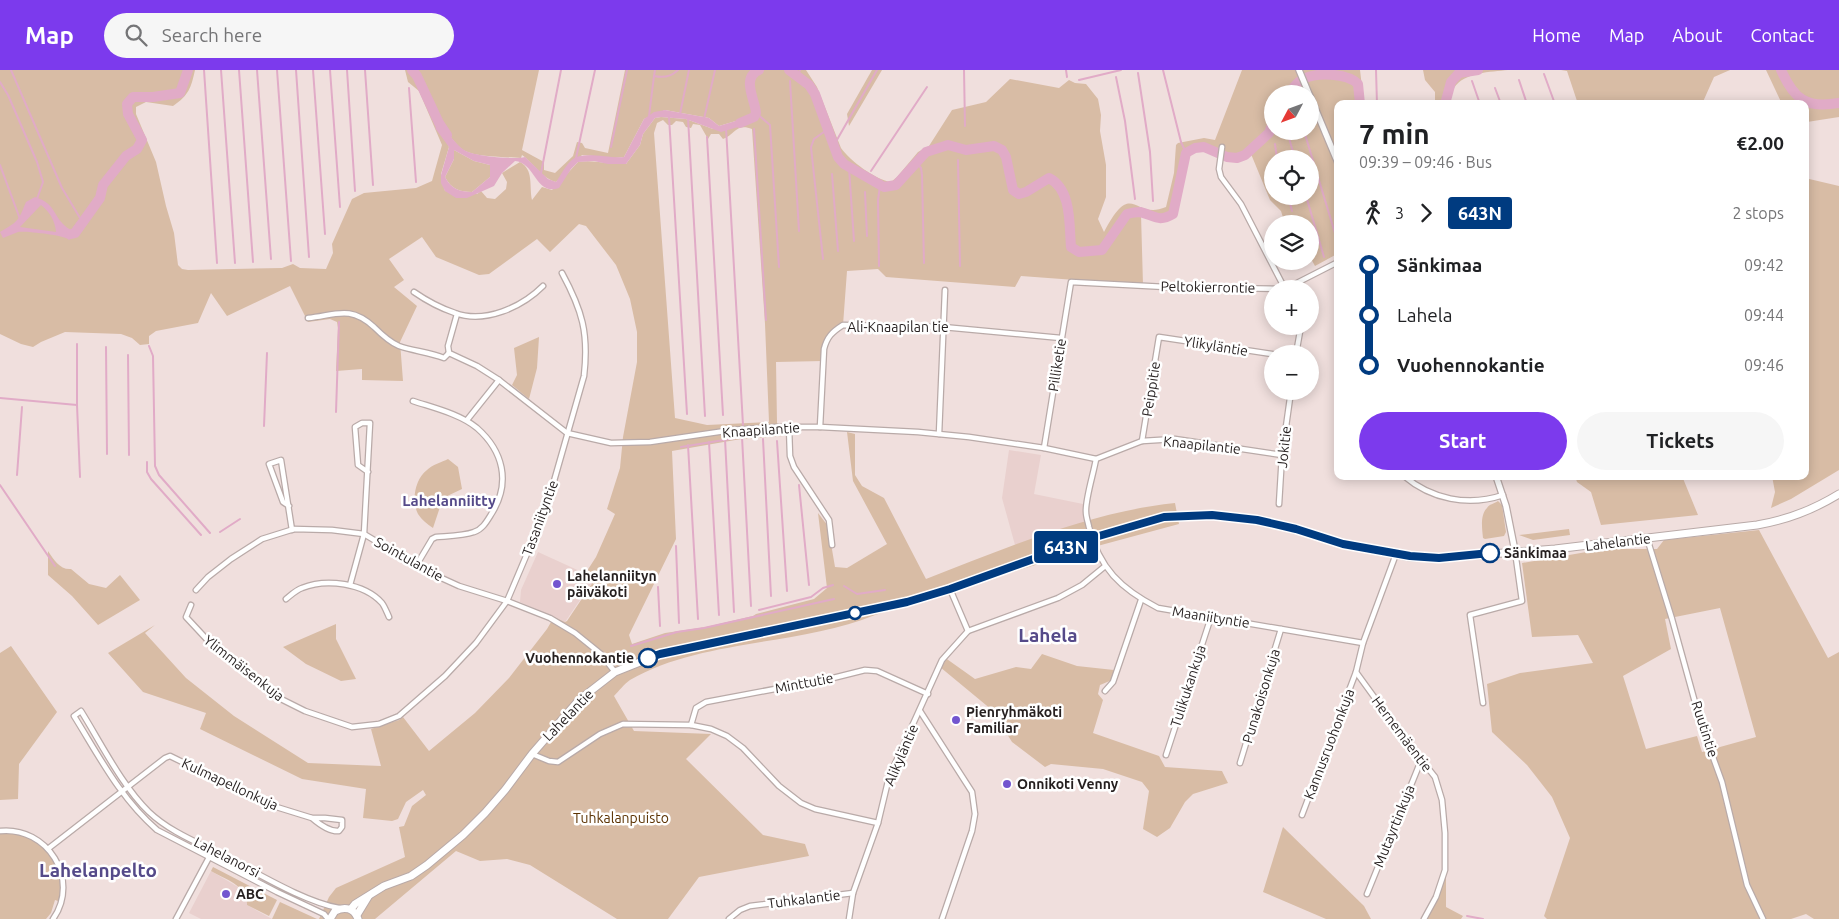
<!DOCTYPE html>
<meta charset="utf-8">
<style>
body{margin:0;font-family:Ubuntu,sans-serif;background:#f6f6f6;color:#202124;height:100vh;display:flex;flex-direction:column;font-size:19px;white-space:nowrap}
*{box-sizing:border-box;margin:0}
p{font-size:16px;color:#757577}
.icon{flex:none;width:28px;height:28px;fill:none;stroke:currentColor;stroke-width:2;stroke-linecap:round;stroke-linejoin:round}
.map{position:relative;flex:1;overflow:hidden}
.panel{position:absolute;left:1334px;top:30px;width:475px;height:380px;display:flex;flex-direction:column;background:#fff;border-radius:10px;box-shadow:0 2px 12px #0003}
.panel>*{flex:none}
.badge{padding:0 10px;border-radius:4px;font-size:18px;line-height:32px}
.needle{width:32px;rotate:229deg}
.fabs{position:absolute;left:1264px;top:15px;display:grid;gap:10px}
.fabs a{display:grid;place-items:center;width:55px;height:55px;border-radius:50%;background:#fff;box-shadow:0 2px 12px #0003;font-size:25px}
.map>.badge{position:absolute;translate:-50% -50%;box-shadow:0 0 0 2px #fff}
.legs{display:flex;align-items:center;gap:8px;height:55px;padding:0 25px;font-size:16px}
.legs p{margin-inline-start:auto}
.headline{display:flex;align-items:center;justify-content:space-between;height:85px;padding:0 25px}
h1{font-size:28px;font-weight:700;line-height:38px}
.primary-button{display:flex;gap:10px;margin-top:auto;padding:10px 25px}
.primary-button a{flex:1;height:58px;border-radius:30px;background:#7c3aed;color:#fff;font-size:20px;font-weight:700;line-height:58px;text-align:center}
.primary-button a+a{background:#f6f6f6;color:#202124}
ul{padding:0 25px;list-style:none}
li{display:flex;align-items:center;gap:18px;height:50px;font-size:19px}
li i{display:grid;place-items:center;width:8px;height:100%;margin:0 6px;background:currentColor}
li i::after{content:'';width:12px;height:12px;margin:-6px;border:4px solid;border-radius:50%;background:#fff}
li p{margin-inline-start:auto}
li:first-child i{background:linear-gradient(#0000 50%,currentColor 0)}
li:last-child i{background:linear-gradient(currentColor 50%,#0000 0)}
header{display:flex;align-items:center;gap:30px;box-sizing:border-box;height:70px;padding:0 25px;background:#7c3aed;color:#fff}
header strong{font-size:24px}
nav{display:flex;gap:28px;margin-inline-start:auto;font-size:18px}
.search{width:350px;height:45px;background:#f6f6f6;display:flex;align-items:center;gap:12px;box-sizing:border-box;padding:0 18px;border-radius:28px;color:#757577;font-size:19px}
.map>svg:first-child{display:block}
.built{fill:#e9d0ce}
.green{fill:#d8bca5;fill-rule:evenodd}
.water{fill:#e1abc7;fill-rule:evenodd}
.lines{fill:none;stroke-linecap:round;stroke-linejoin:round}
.stream{stroke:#e1abc7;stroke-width:2}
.river{stroke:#e1abc7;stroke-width:10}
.minor-casing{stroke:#b9aaa8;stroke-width:7}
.tertiary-casing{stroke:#b9aaa8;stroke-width:8}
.secondary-casing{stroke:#b9aaa8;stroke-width:9}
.minor{stroke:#fff;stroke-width:4.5}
.tertiary{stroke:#fff;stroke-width:5.5}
.secondary{stroke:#fff;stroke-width:7}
.line-1-casing{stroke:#fff;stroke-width:11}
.line-1{stroke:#003b80;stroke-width:8}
.stop-1-dot{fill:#fff;stroke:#003b80;stroke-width:2.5}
.poi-dot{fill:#7255cf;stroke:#fff;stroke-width:2}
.labels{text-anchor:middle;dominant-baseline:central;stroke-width:5;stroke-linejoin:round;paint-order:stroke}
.street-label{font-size:14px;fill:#251f1f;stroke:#fff}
.stop-label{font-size:14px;font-weight:bold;fill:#251f1f;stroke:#fff;text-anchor:start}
.poi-label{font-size:14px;font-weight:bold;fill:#251f1f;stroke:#fff;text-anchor:start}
.park-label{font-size:14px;fill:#5c3303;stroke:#fff}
.neighbourhood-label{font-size:15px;font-weight:bold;fill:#554a89;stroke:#fff}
.district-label{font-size:19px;font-weight:bold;fill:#554a89;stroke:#fff}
</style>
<header>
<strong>Map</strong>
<div class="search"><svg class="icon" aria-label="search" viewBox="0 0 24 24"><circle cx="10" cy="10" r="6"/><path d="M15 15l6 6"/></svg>Search here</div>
<nav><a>Home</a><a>Map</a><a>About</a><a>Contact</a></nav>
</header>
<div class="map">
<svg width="1839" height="849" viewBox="0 0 1839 849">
<rect width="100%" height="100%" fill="#f0dfdd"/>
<g class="built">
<path d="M1009,380L1041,385L1034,424L1083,434L1084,453L1015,475L1002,428Z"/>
<path d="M538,482L595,508L565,552L520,532L521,520Z"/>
<path d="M211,801L243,820L247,828V835L272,849H201L189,843Z"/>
</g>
<g class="green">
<path d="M0,0H195C191,18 189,25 173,36L146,32L136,37V44L156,92L166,136L174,163L178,195L182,199L188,200L282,198L293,194L300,198L326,199L333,183L332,174L352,129L364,123L416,118L432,111L442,75L419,21L408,12L405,0H539L522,80L544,92V100L555,103L573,86L577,72L582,73L585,78L608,83L625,0H806L817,17L841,78C850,91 876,110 891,112L897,107L918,82L929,76L952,40L986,32L1010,9L1059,18L1069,10L1075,13L1086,14L1098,29L1101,45L1100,61L1106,95V127L1098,149L1104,162C1133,107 1133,151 1166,137L1174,103L1176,75L1178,73L1204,68L1215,70L1242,0H1360L1364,34H1338L1337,184L1315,196L1310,187V154H1285L1281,141L1270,130L1251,84L1236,87L1199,78L1188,88L1173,145L1165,150L1141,144L1143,215L1021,206L1015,217L886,207L878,199L847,201L843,255L827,269L823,291L776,292L777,353L778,357H783V366L741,369L672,381L676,469L629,565L632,574L665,563L706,557L753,546L756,544L814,529L827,518L818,443L828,456L835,497L847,498L887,474L853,411L847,362L855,364V405L862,416L884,428L926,509C1007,478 1089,442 1175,433L1179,454L1090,478L875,545C799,576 701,569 630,610C624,614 619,621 614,626L634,661L711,664L686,689L763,765L805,774L809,786L699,807L668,849H617L530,795L507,789L480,791L456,781L375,849H319L329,827L336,818L405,787L399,757L404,756L412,736L426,725L423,720L406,732L398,749L392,751L363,748L366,719L302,709L200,659L206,643L143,622L108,583L155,555L145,563L186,608L234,646L308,693L381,696L371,659L399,650L403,647L429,681L475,643L509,608L547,559L554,547L565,552L567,551L595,509L585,504L596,487L615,444L607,439L620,398L623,367L637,292V262L630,229L616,195L586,156L579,154L550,182L537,169L489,204L479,205L436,187L422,167L389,189L404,210L394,217L417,236L400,272L403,311L362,310V299L336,301L338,258L337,252L330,249L308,252L290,216L227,246L211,223L198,253L156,261L149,266V274L140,275L132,268L121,264L65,262L41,272L33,277L21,274L0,264ZM1272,24H1310V61H1272ZM665,40L709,48L719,56L749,47L713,59L686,49L661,47L655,48L643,64L640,75L626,94C610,95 594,89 578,92L552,120L542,117L532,130C529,115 534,100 520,92L502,103L507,112L506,119L495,129L487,128L481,121L477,124L445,121L441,104L449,77L441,53C448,62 455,76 465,81C477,87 507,87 521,88L522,85C533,93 543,109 556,112L582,85L615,88L624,87L644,49ZM663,50L668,55H672L676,51L683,52L686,57L691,58L693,54L700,55L708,69L711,64H719L723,69C735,65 736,53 752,59L765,254L769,352L707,355L675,348L654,63L657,53ZM1272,89H1310V126H1272Z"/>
<path d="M872,0H882L849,56L847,44Z"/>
<path d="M1423,0H1508C1491,2 1464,2 1454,18C1452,22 1451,29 1449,34H1405L1414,32H1435V22L1425,10Z"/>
<path d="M1561,0H1730L1714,7L1702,34H1578L1567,1Z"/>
<path d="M1766,0H1839V47L1807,52L1805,50V34H1782Z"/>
<path d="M454,80L474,91L490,95V107L472,122C460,122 451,119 445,107L454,89Z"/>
<path d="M1805,108L1839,116V400L1791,429L1771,438L1775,422L1772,406H1805Z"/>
<path d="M539,267L537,298L529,329L512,315L517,305L514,278Z"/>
<path d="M448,389L458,397L462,419L443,428L433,458C427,454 422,450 418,444C411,431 415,409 427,400C432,395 442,392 448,389Z"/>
<path d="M1575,406H1682L1698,445L1601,455L1591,422L1577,412Z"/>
<path d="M1498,431L1502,435L1506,462L1504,466L1485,469L1483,468C1482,458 1480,445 1487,438C1489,434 1494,434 1498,431Z"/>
<path d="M1569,459L1570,465L1533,470L1519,465Z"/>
<path d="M1759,460L1828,588L1839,582V849H1814L1806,844L1791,849H1547L1544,846L1570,768L1552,727L1527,695L1492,662L1487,614L1520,603L1593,593L1578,565L1532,567L1522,493L1604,479H1657L1664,470ZM1720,538L1756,667L1702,682L1697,666L1646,679L1623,606L1671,579L1665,549Z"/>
<path d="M48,481C54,490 60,500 71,499L89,514L106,518L120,505L140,530L98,555L72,526L48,505Z"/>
<path d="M336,554V569L356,609L341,611L306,594L283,577Z"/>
<path d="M11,576L57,642L19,694L18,729L0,730V583Z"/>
<path d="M1042,584L1077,596L1114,600L1112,610L1100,615L1098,624L1103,630L1093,663L1159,686L1165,697L1222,701L1228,713L1193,724L1185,732L1170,758L1157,767L1143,759L1149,721L1142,712L1103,699L1051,694L1045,697L1012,672L992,640L940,597L944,587L975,609L1016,597L1031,599Z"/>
<path d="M1283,757L1364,836L1371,849H1326L1263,822Z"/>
<path d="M0,761L23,763L47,776L64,810L61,832L55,830L51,843L46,849H0Z"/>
<path d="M1446,795V837L1463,846L1461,849H1424L1434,833Z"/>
<path d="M213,797L277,830L269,846L247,835C248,816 225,809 211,801Z"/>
<path d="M280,832L317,849H272Z"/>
</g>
<g class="water">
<path d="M665,40L709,48L719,56L749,47L754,49L745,55L721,62L686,49L661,47L655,48L643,64L640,75L626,94H608L594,91L578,92L571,99L559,118C535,126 536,93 515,91L502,103L494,116L467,128H456L445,121L441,113V105L449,77L435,58L441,53C448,62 454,73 464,80C472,86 515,90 525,87L548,109L556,112C561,105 566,94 573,89C584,81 610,89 624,87L644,49L654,42ZM454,80L474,91L490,95V107L472,122C460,122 451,119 445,107L454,89Z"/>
<path d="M35,127C58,134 52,149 71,160L77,152L84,159L69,170C65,165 25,161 18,162C13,164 8,166 3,168L0,162C19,151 18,151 26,132ZM41,135C50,142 55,151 56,162L20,157Z"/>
</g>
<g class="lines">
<g class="stream">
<path d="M11,0L62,118L83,153"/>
<path d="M204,0L217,193"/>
<path d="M221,0L235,193"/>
<path d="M239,0L253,192"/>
<path d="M257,0L271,189"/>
<path d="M277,0L291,191"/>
<path d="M296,0L309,187"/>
<path d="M313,0L325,164"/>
<path d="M330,0L340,137"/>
<path d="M347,0L355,121"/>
<path d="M365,0L373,115"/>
<path d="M752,0L753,5"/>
<path d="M964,0L965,56"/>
<path d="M1066,0L1067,7"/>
<path d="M1163,0L1181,72L1186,83"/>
<path d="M1376,0L1377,34"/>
<path d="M1138,3L1150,82L1153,131"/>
<path d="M1544,4L1555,34"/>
<path d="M654,6L655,0"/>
<path d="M797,6L800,0"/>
<path d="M1116,7L1125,51L1135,129"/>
<path d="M1079,10L1121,0"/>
<path d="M1519,10L1527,34"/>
<path d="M790,11L799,161"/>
<path d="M1472,11L1480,34"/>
<path d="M0,12L8,25L37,92L43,112L37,129"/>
<path d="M409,18L416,112"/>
<path d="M1495,18L1501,34"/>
<path d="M756,43L770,55L779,197"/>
<path d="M680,44L689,0"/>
<path d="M649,46L654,6C663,8 672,6 678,0"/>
<path d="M669,47L687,344"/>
<path d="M688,48L705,346"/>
<path d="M704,49L715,0"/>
<path d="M726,58L743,355"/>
<path d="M754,59L766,250"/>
<path d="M1287,61L1295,89"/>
<path d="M1304,61L1338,173"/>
<path d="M707,67L723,345"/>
<path d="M1275,74L1277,89"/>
<path d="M834,75L877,0"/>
<path d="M611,77L627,0"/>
<path d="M576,88L595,0"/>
<path d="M958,90L960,196"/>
<path d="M916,92L921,98L922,105L924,193"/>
<path d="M0,95L20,149"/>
<path d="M849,98L854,171"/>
<path d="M871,101L927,17"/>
<path d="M541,103L561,0"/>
<path d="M832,104L838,181"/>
<path d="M865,122L867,166"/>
<path d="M1288,126L1292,141"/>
<path d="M1306,126L1324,187"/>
<path d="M823,189L811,77L814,69L828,59"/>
<path d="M879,196L878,130L880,116"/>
<path d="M77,274V335L80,407"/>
<path d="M149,276L153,286L155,396L159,405L210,463"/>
<path d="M106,277L107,384"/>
<path d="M128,285L129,385"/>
<path d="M0,328L77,335"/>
<path d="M336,342L339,252"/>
<path d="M264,356L267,283"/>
<path d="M742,367L751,536"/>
<path d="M725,369L734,542"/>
<path d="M763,369L771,526"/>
<path d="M777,371L787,521"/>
<path d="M709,372L719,545"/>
<path d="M688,375L698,549"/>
<path d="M681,377L742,367L776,365"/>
<path d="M147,392V402L151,409L201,465"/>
<path d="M17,405L22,337"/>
<path d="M0,415L55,496"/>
<path d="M799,415L809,515"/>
<path d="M220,462L240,449"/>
<path d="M676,476L679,553"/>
<path d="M844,516L857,524L885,520"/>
<path d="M658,517L660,556"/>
<path d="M759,540L811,527L823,518L833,515"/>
<path d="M631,576L677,562L704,558L834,529"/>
<path d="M1467,846L1483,849"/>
</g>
<g class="river">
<path d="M412,0L417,6L439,53L447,65"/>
<path d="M789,0L809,15L815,24L838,87L844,94L884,117L896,115L926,82L948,75L966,80L994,76L1002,80L1006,87L1013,120L1019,124L1026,122L1049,108C1072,120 1069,154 1071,177L1079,182L1102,180L1127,144C1131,143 1136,142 1140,142C1154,145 1158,153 1173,144L1186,83L1195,78L1204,77L1227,87L1237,88L1245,85L1269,63L1272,55"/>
<path d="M1781,0C1794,29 1806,39 1839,33"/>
<path d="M1289,24C1292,19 1298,12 1303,9C1317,2 1347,3 1358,14L1360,34"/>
<path d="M1445,34L1451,12L1459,3L1478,0"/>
<path d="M740,53L754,47L756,43C755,29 741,8 759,0"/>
<path d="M71,164L75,163L100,128L103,115L126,86L137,79L142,70L128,44L127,34L133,27H153L180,23L188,0"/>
</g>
<defs>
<g id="minor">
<path d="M1222,77L1219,99L1221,107L1241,134L1285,219"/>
<path d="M414,222C427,231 440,238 455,243C485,254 522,237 543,216"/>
<path d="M308,248C336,245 350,235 374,257C381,264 389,272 399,276C413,281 429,282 444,288L449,283"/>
<path d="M449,283L477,296L499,310L567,363L611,373L650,372L732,360L775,357H820L918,362L969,367L1044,378L1096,389L1142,371L1175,369L1282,385"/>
<path d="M449,283L448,276L457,244"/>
<path d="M1296,284L1301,256"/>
<path d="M413,331C434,338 460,344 477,358C503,381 511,412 492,443C487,451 483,459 474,462C463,466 448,466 436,467L432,469L416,496"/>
<path d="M467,350L499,310"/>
<path d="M789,357L790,386L794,397L829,450L832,475"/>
<path d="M820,357L824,279C827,267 832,262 843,255L943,257L1061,268"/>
<path d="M939,364L945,220"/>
<path d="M1142,371L1159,267L1272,284"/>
<path d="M1044,378L1071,212L1166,217L1285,219L1338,192"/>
<path d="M1096,389C1094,402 1085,430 1086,442C1086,447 1088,452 1089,457C1099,498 1121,519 1158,538L1363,573"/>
<path d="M1404,406C1431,429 1468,437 1503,425"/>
<path d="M1279,434L1282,385L1291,321"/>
<path d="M289,436L283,432L269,394L281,390L292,460"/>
<path d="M1647,468L1672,549L1701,654L1722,712L1747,815L1763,849"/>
<path d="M1396,484L1363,573L1356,602L1401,664L1435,707L1442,730L1445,763V800L1436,827L1424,849"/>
<path d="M350,515L364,464L370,353H362L355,357L358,395L368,402"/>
<path d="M950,519L968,561"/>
<path d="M196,520L208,507L231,489L262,469L294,459L332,460L364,464L424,500L459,516L507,531L550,548L575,563L601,584L615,602"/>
<path d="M286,529C291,525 296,520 302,518C326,508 364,513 382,533C385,537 387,543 389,547"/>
<path d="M191,535L186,547L213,576L262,616L281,629L305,641L352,657L379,654L399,646L445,606L476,573L507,531L546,439L584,306C589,263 582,240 562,203"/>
<path d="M1105,621L1113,612L1141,530"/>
<path d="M1483,633L1470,545L1522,531L1515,481"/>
<path d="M920,641L972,722L975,744L972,761L942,849"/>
<path d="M691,655L696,638L706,632L833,608L865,600L877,601L928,624"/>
<path d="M532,684L549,691L558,692L600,664L623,654L691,655L711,659L727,666L743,678L779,716L801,733L815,739L878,753"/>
<path d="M1166,685L1211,547"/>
<path d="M1240,693L1281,559"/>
<path d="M1302,745L1356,602"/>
<path d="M0,761C47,756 81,809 53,849"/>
<path d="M49,778L165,688L170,686L270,735L312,748H325L342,750V757L339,761C329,762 319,754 312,748"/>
<path d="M1367,824L1422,688"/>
<path d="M176,849L213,780"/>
<path d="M328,849L324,844L277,822L157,760C120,728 99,686 74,646L81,641C101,673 122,716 149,742C171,763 202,774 228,788C259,804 305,832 339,838"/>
<path d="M729,849L740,840L750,836L853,823"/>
<path d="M849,849L853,823L878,753L889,707L942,590L968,561L1058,528L1082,515L1104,497"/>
</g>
<g id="tertiary">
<path d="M1299,0L1309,24"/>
<path d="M1310,26L1338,93"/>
<path d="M1496,406L1506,436L1515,481"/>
</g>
<g id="secondary">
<path d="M351,839L355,834L384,816L411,806L427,795L463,765L485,743L505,720L532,684L579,630L615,602L660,584L907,532L950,519L1092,468L1164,447L1212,445L1257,450L1296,459L1343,474L1410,487L1439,488L1555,479L1757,455C1787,450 1813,440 1839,424"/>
<path d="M357,845L368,827"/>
<path d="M330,849L335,841C345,836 354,838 358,849"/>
</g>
</defs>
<use href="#minor" class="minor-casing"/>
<use href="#tertiary" class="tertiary-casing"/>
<use href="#secondary" class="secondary-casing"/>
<use href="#minor" class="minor"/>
<use href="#tertiary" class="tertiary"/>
<use href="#secondary" class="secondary"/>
</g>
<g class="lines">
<defs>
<path id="line-1" d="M648,588L660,584L907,532L950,519L1092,468L1164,447L1212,445L1257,450L1296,459L1343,474L1410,486L1439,488L1490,483"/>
</defs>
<use href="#line-1" class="line-1-casing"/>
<use href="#line-1" class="line-1"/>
</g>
<g class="stop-1-dot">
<circle cx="1490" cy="483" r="9"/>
<circle cx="855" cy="543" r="6"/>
<circle cx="648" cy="588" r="9"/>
</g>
<g class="poi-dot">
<circle cx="557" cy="514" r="5"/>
<circle cx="956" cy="650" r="5"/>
<circle cx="1007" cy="714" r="5"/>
<circle cx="226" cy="824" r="5"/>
</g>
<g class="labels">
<g class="street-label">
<text transform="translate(1208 217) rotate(1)">Peltokierrontie</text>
<text x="898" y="257">Ali-Knaapilan tie</text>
<text transform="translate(1216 276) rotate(9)">Ylikyläntie</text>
<text transform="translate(1057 295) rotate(-81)">Pilliketie</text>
<text transform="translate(1151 319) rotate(-81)">Peippitie</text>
<text transform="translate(761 360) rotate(-4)">Knaapilantie</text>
<text transform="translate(1202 375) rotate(6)">Knaapilantie</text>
<text transform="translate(1284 377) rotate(-84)">Jokitie</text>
<text transform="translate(540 448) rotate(-70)">Tasaniityntie</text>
<text transform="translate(1618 472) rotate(-7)">Lahelantie</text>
<text transform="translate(409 489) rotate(29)">Sointulantie</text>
<text transform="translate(1211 547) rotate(9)">Maaniityntie</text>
<text transform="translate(244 598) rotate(38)">Ylimmäisenkuja</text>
<text transform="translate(804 613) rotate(-11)">Minttutie</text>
<text transform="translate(1188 616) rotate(-72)">Tulikukankuja</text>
<text transform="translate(1261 626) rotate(-73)">Punakoisonkuja</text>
<text transform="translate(568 645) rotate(-46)">Lahelantie</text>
<text transform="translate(1705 659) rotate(72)">Ruutintie</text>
<text transform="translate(1402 664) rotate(53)">Hernemäentie</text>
<text transform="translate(1329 674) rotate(-69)">Kannusruohonkuja</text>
<text transform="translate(901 685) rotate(-67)">Alikyläntie</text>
<text transform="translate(230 714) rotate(25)">Kulmapellonkuja</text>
<text transform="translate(1394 756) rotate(-68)">Mutayrtinkuja</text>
<text transform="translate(227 787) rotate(27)">Lahelanorsi</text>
<text transform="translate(804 829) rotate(-7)">Tuhkalantie</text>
</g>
<g class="stop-label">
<text x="1504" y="483">Sänkimaa</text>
<text x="634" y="588" text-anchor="end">Vuohennokantie</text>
</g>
<g class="poi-label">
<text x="567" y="506">Lahelanniityn<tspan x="567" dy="16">päiväkoti</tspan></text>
<text x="966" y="642">Pienryhmäkoti<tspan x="966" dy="16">Familiar</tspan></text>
<text x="1017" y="714">Onnikoti Venny</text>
<text x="236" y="824">ABC</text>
</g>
<g class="park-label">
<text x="621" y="748">Tuhkalanpuisto</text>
</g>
<g class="neighbourhood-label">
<text x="449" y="430">Lahelanniitty</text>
</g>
<g class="district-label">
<text x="1048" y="565">Lahela</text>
<text x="98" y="800">Lahelanpelto</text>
</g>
</g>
</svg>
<div class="fabs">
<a><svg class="needle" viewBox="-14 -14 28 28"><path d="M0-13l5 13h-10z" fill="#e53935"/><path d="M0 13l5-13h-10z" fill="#757577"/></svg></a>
<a><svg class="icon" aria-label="locate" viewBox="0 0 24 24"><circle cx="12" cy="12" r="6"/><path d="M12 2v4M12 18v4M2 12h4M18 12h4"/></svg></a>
<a><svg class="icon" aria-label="layers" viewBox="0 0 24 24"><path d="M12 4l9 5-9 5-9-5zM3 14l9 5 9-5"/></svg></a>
<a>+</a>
<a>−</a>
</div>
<b class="badge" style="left:1066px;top:477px;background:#003b80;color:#fff">643N</b>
<section class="panel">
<div class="headline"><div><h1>7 min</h1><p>09:39 – 09:46 · Bus</p></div><b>€2.00</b></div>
<div class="legs"><svg class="icon" aria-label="walk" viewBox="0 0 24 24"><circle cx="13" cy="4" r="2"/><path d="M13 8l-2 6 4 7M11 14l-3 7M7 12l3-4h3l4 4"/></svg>3<svg class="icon" aria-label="forward" viewBox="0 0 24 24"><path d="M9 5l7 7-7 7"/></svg><b class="badge" style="background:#003b80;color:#fff">643N</b><p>2 stops</p></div>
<ul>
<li><i style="color:#003b80"></i><b>Sänkimaa</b><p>09:42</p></li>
<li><i style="color:#003b80"></i><span>Lahela</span><p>09:44</p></li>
<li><i style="color:#003b80"></i><b>Vuohennokantie</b><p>09:46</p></li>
</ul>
<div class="primary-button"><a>Start</a><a>Tickets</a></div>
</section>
</div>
